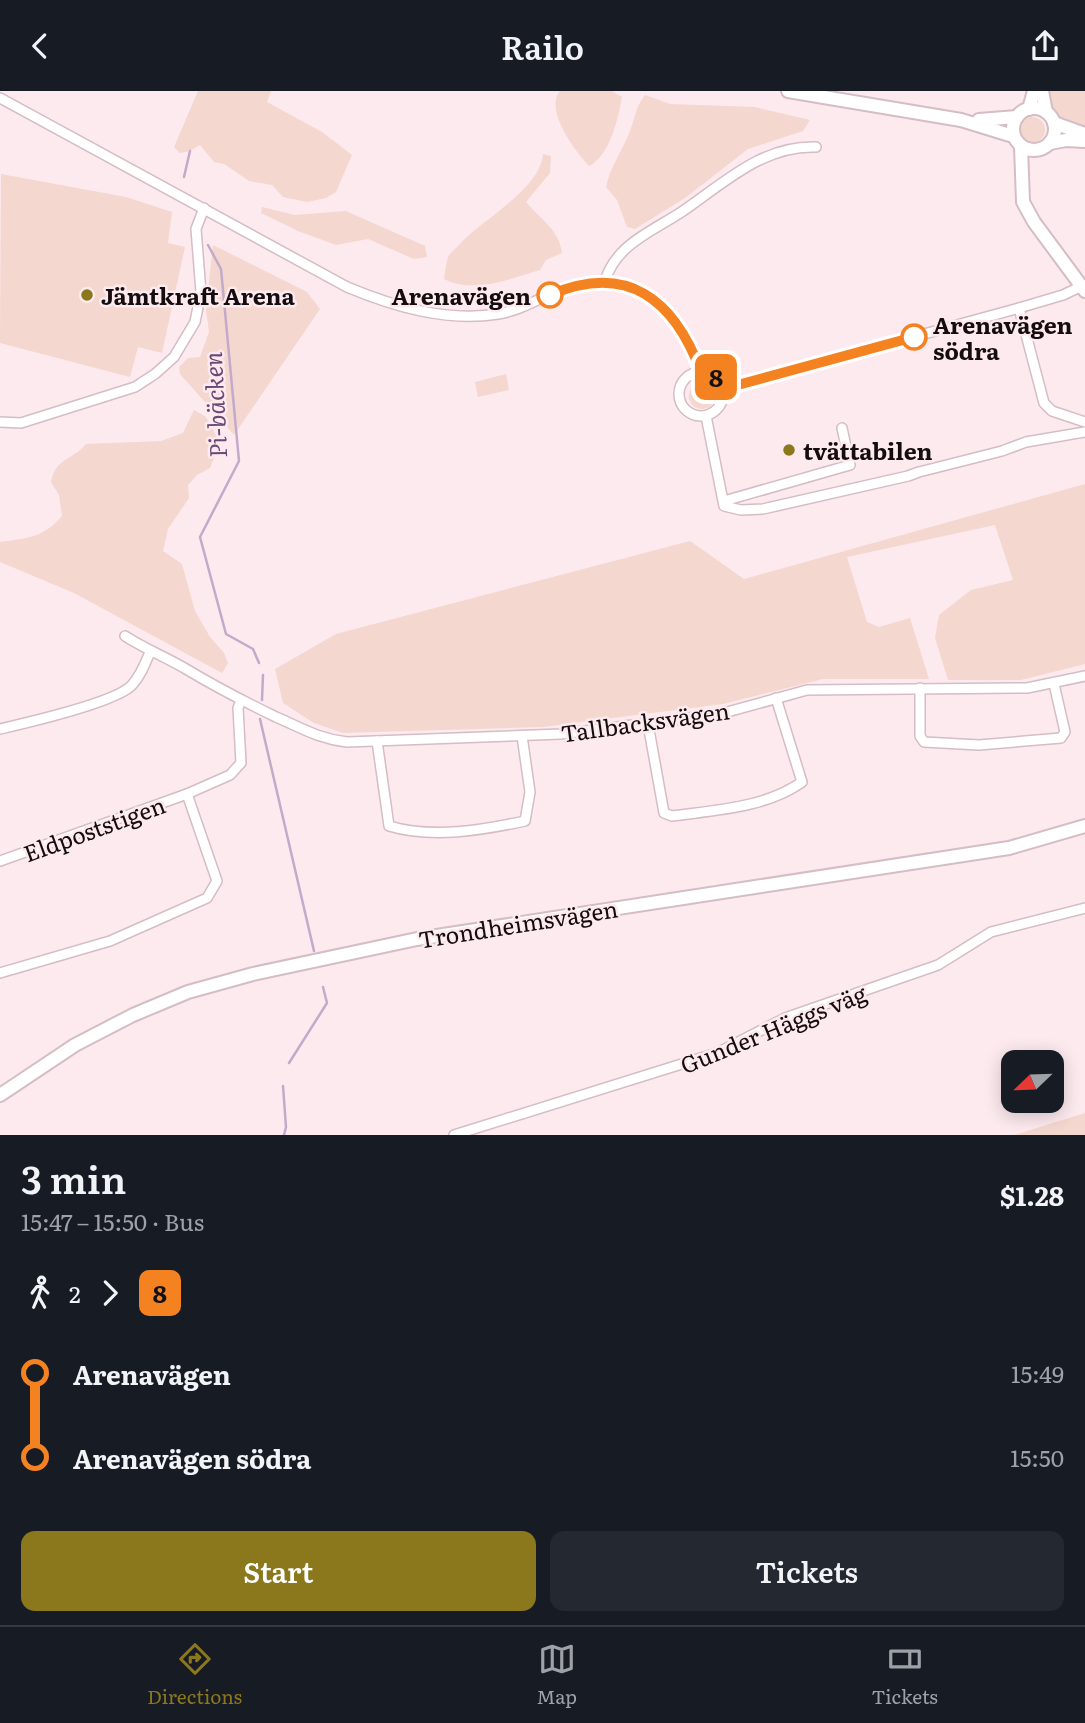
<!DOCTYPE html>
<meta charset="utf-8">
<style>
body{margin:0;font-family:Literata,serif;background:#242831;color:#f1f3f6;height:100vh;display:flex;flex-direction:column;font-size:26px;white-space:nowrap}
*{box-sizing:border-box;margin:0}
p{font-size:23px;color:#9ea1a6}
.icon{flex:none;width:38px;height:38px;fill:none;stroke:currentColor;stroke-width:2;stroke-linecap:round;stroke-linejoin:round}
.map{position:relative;height:1044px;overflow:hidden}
.details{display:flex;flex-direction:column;background:#171b24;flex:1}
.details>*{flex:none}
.badge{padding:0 14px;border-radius:10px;font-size:24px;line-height:46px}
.needle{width:46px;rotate:247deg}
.fabs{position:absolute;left:1001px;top:959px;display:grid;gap:14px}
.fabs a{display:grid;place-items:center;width:63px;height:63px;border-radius:14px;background:#171b24;box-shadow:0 4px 18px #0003;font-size:35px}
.map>.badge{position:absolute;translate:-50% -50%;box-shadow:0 0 0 4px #fff}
.legs{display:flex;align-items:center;gap:10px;height:77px;padding:0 21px;font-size:23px}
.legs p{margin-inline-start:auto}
.head{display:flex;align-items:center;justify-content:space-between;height:119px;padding:0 21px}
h1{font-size:38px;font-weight:600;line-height:52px}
.primary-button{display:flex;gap:14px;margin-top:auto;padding:14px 21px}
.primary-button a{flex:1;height:80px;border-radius:14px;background:#8b771c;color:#fff;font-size:28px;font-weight:600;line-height:80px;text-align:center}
.primary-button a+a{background:#242831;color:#f1f3f6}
ul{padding:0 21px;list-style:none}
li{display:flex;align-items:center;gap:24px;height:84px;font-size:26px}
li i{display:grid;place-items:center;width:10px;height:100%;margin:0 9px;background:currentColor}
li i::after{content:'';width:18px;height:18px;margin:-9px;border:5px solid;border-radius:50%;background:#171b24}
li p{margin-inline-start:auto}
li:first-child i{background:linear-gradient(#0000 50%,currentColor 0)}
li:last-child i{background:linear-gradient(currentColor 50%,#0000 0)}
header{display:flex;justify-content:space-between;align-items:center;height:91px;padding:0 21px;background:#171b24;font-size:32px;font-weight:600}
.tab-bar{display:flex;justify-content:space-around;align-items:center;height:98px;border-top:2px solid #363941;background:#171b24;font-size:19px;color:#9ea1a6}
.tab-bar a{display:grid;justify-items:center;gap:4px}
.tab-bar .current{color:#8b771c}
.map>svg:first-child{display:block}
.green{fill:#f4d7ce}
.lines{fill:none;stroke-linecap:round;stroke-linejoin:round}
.stream{stroke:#c2aaca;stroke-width:2.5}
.street-casing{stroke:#d4bdc4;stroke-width:12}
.secondary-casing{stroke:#d4bdc4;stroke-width:16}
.street{stroke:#fff;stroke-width:9}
.secondary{stroke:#fff;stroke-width:12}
.line-1-casing{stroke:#fff;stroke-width:16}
.line-1{stroke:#f58220;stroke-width:10}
.poi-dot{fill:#8b771c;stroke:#fdeaef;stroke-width:2.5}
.stop-1-dot{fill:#fff;stroke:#f58220;stroke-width:3.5}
.labels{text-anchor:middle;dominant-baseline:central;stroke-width:5;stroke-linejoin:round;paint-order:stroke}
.poi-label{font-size:23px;font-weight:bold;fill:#140c0f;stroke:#fdeaef;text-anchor:start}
.stop-label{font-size:23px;font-weight:bold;fill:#140c0f;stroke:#fdeaef;text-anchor:end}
.street-label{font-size:23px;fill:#140c0f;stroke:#fdeaef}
.water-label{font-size:24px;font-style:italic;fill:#6b4975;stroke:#fdeaef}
</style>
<header><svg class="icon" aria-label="back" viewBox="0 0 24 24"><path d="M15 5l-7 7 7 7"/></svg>Railo<svg class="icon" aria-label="share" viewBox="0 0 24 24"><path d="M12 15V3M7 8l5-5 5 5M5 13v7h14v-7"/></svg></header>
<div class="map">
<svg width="1085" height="1044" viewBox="0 0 1085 1044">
<rect width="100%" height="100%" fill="#fdeaef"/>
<g class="green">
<path d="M198,0H271L267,11L322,41L352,64L336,101L326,107L307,111L283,106L272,94L249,90L224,73L214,71L200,54L190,60L180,62L174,56Z"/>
<path d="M560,0H612L622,6C618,28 610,64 589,75C575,60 544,19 560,0Z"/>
<path d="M1046,0H1085V40L1057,28Z"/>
<path d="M645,4L670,13L755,16L810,29L803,40L748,58L685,107L635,138L627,136L617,109L606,96C610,77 620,63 628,45C635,30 634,18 645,4Z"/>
<circle cx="1032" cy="39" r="13"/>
<path d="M543,63L551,65L550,82L526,111C540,128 559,138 562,162L546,169L540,179C510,188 473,203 444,188C445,181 446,173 448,166C450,162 455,158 459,154C482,128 540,99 543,63Z"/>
<path d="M1,83L126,106L172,121L168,152L185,156L162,262L138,256L130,286L0,252Z"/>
<path d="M262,116L295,124L346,120L425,155L427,166L414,168L368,148L336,154L298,140L261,122Z"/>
<path d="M213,154L307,201L320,218L234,344L180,283L179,276L188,267L200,266L209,241L206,219Z"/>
<path d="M506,283L509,299L478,306L475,291Z"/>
<circle cx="702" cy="305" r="13"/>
<path d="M194,319L206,326L220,352L210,377L197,384L188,394L189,407L168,438L163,460L182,473L195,520L210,546L224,562L228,572L222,582L74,502L0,471V451C28,447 43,447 62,425L59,404L51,391C56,366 72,370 86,353L161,350L183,342Z"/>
<path d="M1085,393V573L1021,589H948L935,547L939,524L971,499L1013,489L995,434L847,466L867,531L879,536L910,527L929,588H823L723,613L543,636L343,642L314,632L283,612L275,578L336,543L690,450L744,488Z"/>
<path d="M1085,1022V1044H1014Z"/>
</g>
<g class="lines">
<g class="stream">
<path d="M184,86L190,60"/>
<path d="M208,154L221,178L239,370L200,446L226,543L253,558L259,572"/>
<path d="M262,609L263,584"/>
<path d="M260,628L314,860"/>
<path d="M289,972L327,912L323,896"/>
<path d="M283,995L286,1036L284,1044"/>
</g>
<defs>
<g id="street">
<path d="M0,7L347,196C395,216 446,231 498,223C525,219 548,201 574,194C639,178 680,224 701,281"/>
<path d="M605,190C616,153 653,140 683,120C724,92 763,54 816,56"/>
<path d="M1019,217L1044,312L1052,320L1085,331"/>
<circle cx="701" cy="303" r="22"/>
<path d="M723,298L1019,217L1063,204L1084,194"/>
<path d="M706,325L724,415L741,419L763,418L908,385L919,381L1002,360L1026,351L1085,341"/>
<path d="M0,331L21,332L135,296L155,283L174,266L195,231L201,201L196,138L204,117"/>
<path d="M724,410L850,374L842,337"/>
<path d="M125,545C145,558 166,566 186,578C216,596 245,611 276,626C302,637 319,648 347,651L561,643L720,623L807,599L1027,597L1085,585"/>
<path d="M920,597V645L924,651L979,654L1061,647L1065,641L1054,593"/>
<path d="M648,633L664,722L672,725C716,719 765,717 802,691L776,607"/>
<path d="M0,638C26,632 117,611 132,594C141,584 145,573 150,561"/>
<path d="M377,650L389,735C433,748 482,739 525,730L530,701L522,645"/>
<path d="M0,770L187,703L230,684L241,672L238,617L241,609"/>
<path d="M0,882L110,850L207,807L217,790L187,703"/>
<path d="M454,1044L717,962L785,927L938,874L991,841L1085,817"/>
</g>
<g id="secondary">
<path d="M788,0L961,29L1013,45"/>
<path d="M1042,0L1046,21"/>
<circle cx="1034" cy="38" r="21"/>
<path d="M1029,18L1034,0"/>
<path d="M979,29L1017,26"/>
<path d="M1054,32L1085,43"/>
<path d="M1050,52L1066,49L1085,50"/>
<path d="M1021,55L1023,111L1034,131L1085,200"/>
<path d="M0,1004L75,954L133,924L188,901L253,883L417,848L1009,757L1085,735"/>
</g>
</defs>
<use href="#street" class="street-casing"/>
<use href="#secondary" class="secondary-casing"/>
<use href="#street" class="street"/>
<use href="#secondary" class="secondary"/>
</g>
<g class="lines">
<defs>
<path id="line-1" d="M550,204C627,171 674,208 701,281L716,286L723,298L914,246"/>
</defs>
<use href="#line-1" class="line-1-casing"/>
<use href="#line-1" class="line-1"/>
</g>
<g class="poi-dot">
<circle cx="87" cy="204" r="7"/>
<circle cx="789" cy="359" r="7"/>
</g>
<g class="stop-1-dot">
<circle cx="550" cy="204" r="12"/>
<circle cx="914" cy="246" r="12"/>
</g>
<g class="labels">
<g class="poi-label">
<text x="101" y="204">Jämtkraft Arena</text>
<text x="803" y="359">tvättabilen</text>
</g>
<g class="stop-label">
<text x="531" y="204">Arenavägen</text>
<text x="933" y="233" text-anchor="start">Arenavägen<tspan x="933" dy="26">södra</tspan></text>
</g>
<g class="street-label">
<text transform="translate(645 630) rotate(-8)">Tallbacksvägen</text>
<text transform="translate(94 737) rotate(-20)">Eldpoststigen</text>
<text transform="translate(518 832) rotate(-9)">Trondheimsvägen</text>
<text transform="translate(773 937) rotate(-22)">Gunder Häggs väg</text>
</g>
<g class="water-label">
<text transform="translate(214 314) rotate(-93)">Pi-bäcken</text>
</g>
</g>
</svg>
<div class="fabs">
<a><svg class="needle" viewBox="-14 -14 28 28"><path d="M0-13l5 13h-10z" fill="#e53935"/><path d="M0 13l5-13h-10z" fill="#9ea1a6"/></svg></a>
</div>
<b class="badge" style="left:716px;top:286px;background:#f58220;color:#111">8</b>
</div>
<section class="details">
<div class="head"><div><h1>3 min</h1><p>15:47 – 15:50 · Bus</p></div><b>$1.28</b></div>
<div class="legs"><svg class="icon" aria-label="walk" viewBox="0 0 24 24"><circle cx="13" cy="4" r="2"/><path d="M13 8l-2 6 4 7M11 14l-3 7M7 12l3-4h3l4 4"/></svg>2<svg class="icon" aria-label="forward" viewBox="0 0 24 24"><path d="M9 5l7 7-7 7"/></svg><b class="badge" style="background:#f58220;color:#111">8</b></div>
<ul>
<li><i style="color:#f58220"></i><b>Arenavägen</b><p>15:49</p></li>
<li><i style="color:#f58220"></i><b>Arenavägen södra</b><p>15:50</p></li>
</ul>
<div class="primary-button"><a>Start</a><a>Tickets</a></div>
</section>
<nav class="tab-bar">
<a class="current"><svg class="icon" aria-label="directions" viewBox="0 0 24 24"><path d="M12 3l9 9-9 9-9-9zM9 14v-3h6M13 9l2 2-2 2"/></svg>Directions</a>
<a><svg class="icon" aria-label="map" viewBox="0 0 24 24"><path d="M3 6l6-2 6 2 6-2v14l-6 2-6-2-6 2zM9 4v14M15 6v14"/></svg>Map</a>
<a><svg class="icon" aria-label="tickets" viewBox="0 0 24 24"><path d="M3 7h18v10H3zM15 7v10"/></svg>Tickets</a>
</nav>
